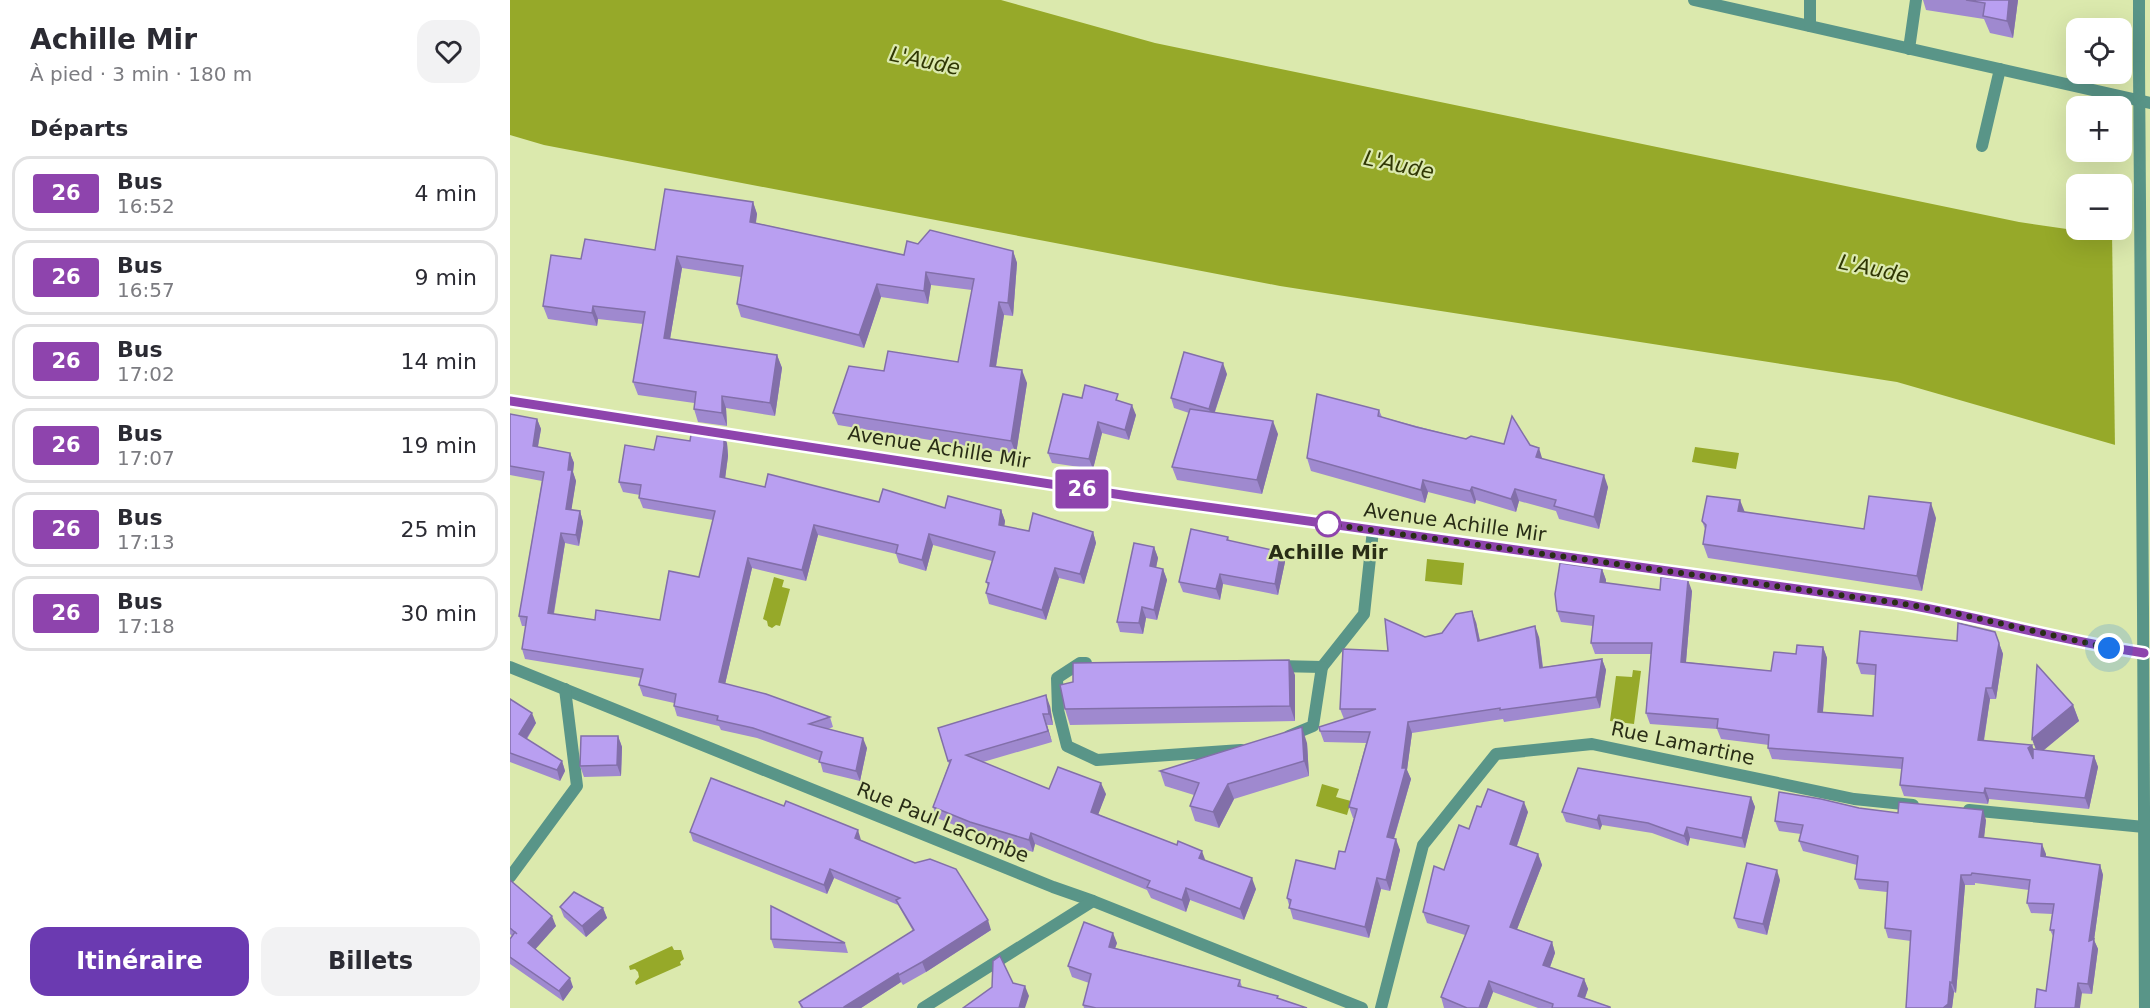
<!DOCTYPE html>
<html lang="fr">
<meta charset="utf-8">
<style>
body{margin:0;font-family:"DejaVu Sans",sans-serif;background:#f2f2f3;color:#2b2b33;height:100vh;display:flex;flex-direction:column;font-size:22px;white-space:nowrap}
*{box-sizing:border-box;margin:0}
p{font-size:20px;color:#7c7c81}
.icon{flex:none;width:33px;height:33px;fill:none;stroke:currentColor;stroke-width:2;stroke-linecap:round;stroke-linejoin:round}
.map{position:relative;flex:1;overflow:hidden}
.side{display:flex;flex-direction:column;background:#fff;width:510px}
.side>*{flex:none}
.badge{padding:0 12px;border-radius:4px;font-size:21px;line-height:39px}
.fabs{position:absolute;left:1556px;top:18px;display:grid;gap:12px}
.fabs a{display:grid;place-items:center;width:66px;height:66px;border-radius:12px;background:#fff;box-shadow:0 6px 24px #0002;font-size:30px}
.you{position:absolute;width:30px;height:30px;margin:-15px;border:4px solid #fff;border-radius:50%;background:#1a73e8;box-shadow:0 0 0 9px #1a73e833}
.map>.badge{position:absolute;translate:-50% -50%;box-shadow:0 0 0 3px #fff}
h2{padding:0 30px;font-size:22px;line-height:54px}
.round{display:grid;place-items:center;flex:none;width:63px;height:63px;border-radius:18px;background:#f2f2f3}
.head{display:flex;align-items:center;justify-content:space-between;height:102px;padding:0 30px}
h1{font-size:28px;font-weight:800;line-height:45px}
.primary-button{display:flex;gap:12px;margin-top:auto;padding:12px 30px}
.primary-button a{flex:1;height:69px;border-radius:18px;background:#6b3ab1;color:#fff;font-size:24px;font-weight:800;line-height:69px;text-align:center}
.primary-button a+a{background:#f2f2f3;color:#2b2b33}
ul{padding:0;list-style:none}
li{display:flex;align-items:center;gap:18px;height:75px;margin:0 12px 9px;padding:0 18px;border:3px solid #e1e1e2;border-radius:18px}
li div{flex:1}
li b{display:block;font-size:22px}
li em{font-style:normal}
li .badge{min-width:66px;font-weight:700;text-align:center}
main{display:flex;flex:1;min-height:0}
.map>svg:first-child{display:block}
.water{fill:#96a929}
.pier{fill:#dbe9ad}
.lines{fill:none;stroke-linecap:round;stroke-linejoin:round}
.service{stroke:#599588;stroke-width:12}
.minor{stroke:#599588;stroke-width:12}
.tertiary{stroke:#599588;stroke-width:12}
.tertiary-bridge{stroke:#599588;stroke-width:12}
.wall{fill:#9f89cf}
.shaded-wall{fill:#826fa9}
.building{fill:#b99ff1;stroke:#826fa9;stroke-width:1.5}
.line-casing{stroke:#fff;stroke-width:14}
.line{stroke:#8e44ad;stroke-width:9}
.walk{stroke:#292d16;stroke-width:6;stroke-dasharray:0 10.8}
.stop-dot{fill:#fff;stroke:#8e44ad;stroke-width:3}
.labels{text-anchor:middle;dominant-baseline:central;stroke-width:4.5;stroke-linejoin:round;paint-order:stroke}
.street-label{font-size:20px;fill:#292d16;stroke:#dbe9ad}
.stop-label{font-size:20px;font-weight:bold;fill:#292d16;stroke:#dbe9ad}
.water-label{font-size:21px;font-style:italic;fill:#303704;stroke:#dbe9ad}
</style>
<main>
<section class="side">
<div class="head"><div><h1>Achille Mir</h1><p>À pied · 3 min · 180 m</p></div><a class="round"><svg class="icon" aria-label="heart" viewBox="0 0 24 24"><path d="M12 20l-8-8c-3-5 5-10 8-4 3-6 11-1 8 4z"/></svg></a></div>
<h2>Départs</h2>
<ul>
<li><span class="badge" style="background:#8e44ad;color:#fff">26</span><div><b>Bus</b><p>16:52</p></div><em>4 min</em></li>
<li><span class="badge" style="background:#8e44ad;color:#fff">26</span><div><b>Bus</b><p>16:57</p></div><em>9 min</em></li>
<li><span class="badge" style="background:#8e44ad;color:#fff">26</span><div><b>Bus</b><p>17:02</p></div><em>14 min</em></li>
<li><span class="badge" style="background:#8e44ad;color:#fff">26</span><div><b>Bus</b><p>17:07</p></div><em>19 min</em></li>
<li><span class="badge" style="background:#8e44ad;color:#fff">26</span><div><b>Bus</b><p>17:13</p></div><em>25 min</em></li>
<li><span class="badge" style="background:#8e44ad;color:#fff">26</span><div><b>Bus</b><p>17:18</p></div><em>30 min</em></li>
</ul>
<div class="primary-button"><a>Itinéraire</a><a>Billets</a></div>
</section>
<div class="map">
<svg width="1640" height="1008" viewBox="0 0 1640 1008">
<rect width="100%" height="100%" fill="#dbe9ad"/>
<g class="water">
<path d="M0,0H491L645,43L1509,222L1640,241V455L1387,382L770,286L34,145L0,135Z"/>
<path d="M1185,447L1229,453L1226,469L1182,462Z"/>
<path d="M917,559L954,563L952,585L915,581Z"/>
<path d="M264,577L274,580L272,587L280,589L270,626L266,625L262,628L258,626L257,621L253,619Z"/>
<path d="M1123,670L1131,671L1124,724L1100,721L1106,676L1122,677Z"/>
<path d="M812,784L829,789L826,797L841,801L837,815L806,806Z"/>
<path d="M162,946L164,950H171L174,959L170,962L171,965L126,985L125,982L129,977L128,972L125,969L120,970L119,966Z"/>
</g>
<path class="pier" d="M1602,232L1640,238V458L1605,448Z"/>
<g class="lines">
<g class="service">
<path d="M1472,146L1490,69"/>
<path d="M576,663H570L547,678L548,710L557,746L587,760L731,750"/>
<path d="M767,666L812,667L854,614L863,530"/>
<path d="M779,736L803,726L812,667"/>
</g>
<g class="minor">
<path d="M1184,0L1640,103"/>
<path d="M1300,0V26"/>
<path d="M1399,49L1406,0"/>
<path d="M0,667L543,887L583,901L852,1008"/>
<path d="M1459,810L1634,827"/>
<path d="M0,877L67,786L55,689"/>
<path d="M413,1008L583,901"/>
<path d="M871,1008L913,845L986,754L1082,744L1344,799L1403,805"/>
</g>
<g class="tertiary">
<path d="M1629,0V67"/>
<path d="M0,401L625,497L1388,603C1471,618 1551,641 1634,653"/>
<path d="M1633,609L1635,1008"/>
</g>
<path class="tertiary-bridge" d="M1629,67L1633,609"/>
</g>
<g class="wall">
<path d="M1413,0H1508L1503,38L1480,33L1474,19L1416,10Z"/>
<path d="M243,202L247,214L246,223L394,255L408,244L503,251L507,263L503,316L494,315L486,367L517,383L506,454L328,425L323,413L374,371L448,362L462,290L421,285L418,304L371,297L354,348L231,317L227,304L231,277L172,268L160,339L267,355L272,368L265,416L216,408L217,426L188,422L184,409V403L128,395L123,382L133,324L88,319L87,326L38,319L33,306L71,259L145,250Z"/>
<path d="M717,374L705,412L768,434L752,494L667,480L662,467L679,413L664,408L661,398Z"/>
<path d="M572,398L611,402L626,415L619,440L592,433L583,469L542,463L538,453Z"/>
<path d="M869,410L872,417L956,439L994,444L1020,445L1033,459L1098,487L1089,529L1049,519L1046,511L1009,501L1006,512L966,500L965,504L918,492L915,503L801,471L797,458Z"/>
<path d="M0,414L27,419L31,429L28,447L60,453L64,463L63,472L66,481L61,510L70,511L73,522L69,546L55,543L44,614L85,620H150L189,577L203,520L133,508L129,498L130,495L113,492L109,482L144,450L180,441L217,443L218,456L215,478L255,487L369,502L435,508L491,510L495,521L494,526L519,531L583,532L586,543L574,584L549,578L536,620L479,604L476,593L478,586L476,582L482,561L423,545L416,571L389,563L386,554L308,535L296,581L242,568L215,684L320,717L323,727L318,729L357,748L350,781L313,772L310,761L247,738L211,730L209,726L167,716L164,706V703L133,696L129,685L131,678L15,659L12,649L16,626H12L9,616L32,481L0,475Z"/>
<path d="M1235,512L1354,529L1426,518L1412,591L1198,558L1193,544L1195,529L1192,521Z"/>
<path d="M718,537L719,541L771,552L775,562L768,595L713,584L710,600L673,592L669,582Z"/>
<path d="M644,547L648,558L646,568L653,569L657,580L647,620L636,618L633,634L610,632L607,622Z"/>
<path d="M1092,569L1096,580V583L1150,590L1182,591L1176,662L1261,671L1286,654L1313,647L1317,658L1313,712L1363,716L1365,675L1351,674L1347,663L1485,632L1493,654L1486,699H1480L1474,741L1522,745L1523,749H1526L1522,739L1563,705L1569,721L1533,750L1584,756L1588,767L1579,809L1479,799L1478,804L1394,796L1390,785L1392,769L1262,759L1258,748L1259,745L1211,739L1207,729L1140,724L1136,713L1141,654H1085L1081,643L1083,626L1051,622L1047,611Z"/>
<path d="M966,622L970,640L1029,637L1033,667L1092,659L1096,670L1090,708L994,722L993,719L902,733L897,770L901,779L884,839L890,850L880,891L871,889L859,938L783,919L777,898L825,869L835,852L844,818H843L839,807L856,743L814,742L810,731L834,719L830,709L878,651L915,637L932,633Z"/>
<path d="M785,675V721L560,725L555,709Z"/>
<path d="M0,699L26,723L17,739L52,761L55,771L50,781L0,762Z"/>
<path d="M540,706L543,725H537L542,742L473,762L539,789L596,794L588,814L695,860L746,889L734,920L680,900L676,912L641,898L637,890L525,844L523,852L464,833L427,818L423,807L439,764L438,761Z"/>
<path d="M108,736L112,747L111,776L74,777L70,766Z"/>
<path d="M797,743L799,776L724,799L709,828L685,821L680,806L684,795L655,786L650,771Z"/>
<path d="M1241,797L1245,807L1235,848L1180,838L1178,846L1142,833L1092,825L1090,830L1056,822L1052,812Z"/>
<path d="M971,807L1018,812L1007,846L1028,854L1032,865L1007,929L1042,942L1045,953L1040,967L1074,979L1078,989L1075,998L1100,1007L1101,1008H1028L983,992L977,1008H934L931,997L955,935L917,923L913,912L934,870Z"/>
<path d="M1349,808L1388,813L1476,820L1474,837L1536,854V857L1590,865L1593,875L1584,940L1588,949L1582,994L1536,991L1543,936L1540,930L1542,914L1521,913L1517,903L1519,890L1465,883V885H1455L1446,993L1444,992L1442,1008H1396L1401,941L1378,938L1375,928L1377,892L1349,889L1345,879L1347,865L1293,851L1289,841L1291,834L1269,831L1265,821Z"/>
<path d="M180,832L351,840L481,930L416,972L393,985L391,982L351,1008H291L289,1002L403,931L388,905L324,878L317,894L183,841Z"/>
<path d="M0,880L46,926L25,949L63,987L53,1001L0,964V939L2,936L0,934Z"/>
<path d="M1270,880L1257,935L1228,928L1224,918Z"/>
<path d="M50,907L93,908L97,918L76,937L54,917Z"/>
<path d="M261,939L335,943L338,953L264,948Z"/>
<path d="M607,943L605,948L730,980L732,987L768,996V998L797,1008H574L573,1005L579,983L562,977L558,966Z"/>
</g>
<g class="shaded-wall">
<path d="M1499,0H1508L1503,38L1497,21Z"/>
<path d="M243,202L247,214L244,234L240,222Z"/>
<path d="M503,251L507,263L503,316L498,303Z"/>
<path d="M167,256L172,268L158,351L154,338Z"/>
<path d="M416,272L421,285L418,304L414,291Z"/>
<path d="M367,284L371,297L354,348L349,335Z"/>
<path d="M489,302L494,315L484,378L480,366Z"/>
<path d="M83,306L88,319L87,326L82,313Z"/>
<path d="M267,355L272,368L265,416L260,403Z"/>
<path d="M713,363L717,374L702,420L699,409Z"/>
<path d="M512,370L517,383L506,454L501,441Z"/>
<path d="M212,396L216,408L217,426L212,413Z"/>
<path d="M622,405L626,415L619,440L615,430Z"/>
<path d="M27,419L31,429L26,456L23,446Z"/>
<path d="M763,421L768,434L752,494L747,480Z"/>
<path d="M588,422L592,433L583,469L579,459Z"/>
<path d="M214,433L217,443L218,456L214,487L210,477Z"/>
<path d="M1029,448L1033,461L1026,457Z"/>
<path d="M60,453L64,463L63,472L66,481L60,519L56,509L58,470Z"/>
<path d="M1094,475L1098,487L1089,529L1084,517Z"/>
<path d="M913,480L918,492L915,503L911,490Z"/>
<path d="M962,487L966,500L965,504L960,491Z"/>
<path d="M1005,489L1009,501L1006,512L1001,499Z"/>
<path d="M1230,500L1236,515L1228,511Z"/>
<path d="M1421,503L1426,518L1412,591L1407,576Z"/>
<path d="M491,510L495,521L493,536L489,525Z"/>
<path d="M70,511L73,522L69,546L66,535Z"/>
<path d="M304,525L308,535L296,581L292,570Z"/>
<path d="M583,532L586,543L574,584L570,574Z"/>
<path d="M51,533L55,543L42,623L38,613Z"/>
<path d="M419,534L423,545L416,571L412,560Z"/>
<path d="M644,547L648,558L644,577L640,566Z"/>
<path d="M771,552L775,562L768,595L765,584Z"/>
<path d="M238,558L242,568L213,693L209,682Z"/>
<path d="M545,568L549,578L536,620L532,610Z"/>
<path d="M653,569L657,580L647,620L644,610Z"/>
<path d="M1092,569L1096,580L1094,593L1090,582Z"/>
<path d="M710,574L713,584L710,600L706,589Z"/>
<path d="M1178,580L1182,591L1175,673L1171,662Z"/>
<path d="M632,607L636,618L633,634L629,623Z"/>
<path d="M962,611L966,622L972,652L968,641Z"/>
<path d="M1025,626L1029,637L1034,679L1030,668Z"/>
<path d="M1485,632L1493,654L1486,699L1482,688Z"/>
<path d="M1313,647L1317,658L1312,723L1308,712Z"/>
<path d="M1092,659L1096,670L1090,708L1086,697Z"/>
<path d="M779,660L785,675V721L780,706Z"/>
<path d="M1476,688L1480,699L1472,751L1468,740Z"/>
<path d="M536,695L540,706L543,725L539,714Z"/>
<path d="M1563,705L1569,721L1528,755L1522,739Z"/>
<path d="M22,713L26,723L13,744L9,734Z"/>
<path d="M533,714L537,725L542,742L538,731Z"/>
<path d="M898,722L902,733L897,770L901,779L881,848L877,837L892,768Z"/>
<path d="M792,727L797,743L799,776L794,761Z"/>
<path d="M108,736L112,747L111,776L107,765Z"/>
<path d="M353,738L357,748L350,781L346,771Z"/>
<path d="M1522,745L1526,756L1522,759L1518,748Z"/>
<path d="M1584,756L1588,767L1579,809L1575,798Z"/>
<path d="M52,761L55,771L50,781L47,770Z"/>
<path d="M591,783L596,794L585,823L581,812Z"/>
<path d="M718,784L724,799L709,828L703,812Z"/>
<path d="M1475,788L1479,799L1478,804L1474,793Z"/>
<path d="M1241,797L1245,807L1235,848L1232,838Z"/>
<path d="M1014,802L1018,812L1004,854L1000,844Z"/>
<path d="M1473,810L1476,820L1473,847L1469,837Z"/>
<path d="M1089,815L1092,825L1090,830L1087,820Z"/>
<path d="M1177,827L1180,838L1178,846L1174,836Z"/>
<path d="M348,830L351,840L345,838Z"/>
<path d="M521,833L525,844L523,852L519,840Z"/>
<path d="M886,839L890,850L880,891L876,880Z"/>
<path d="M1532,844L1536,854L1535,866L1531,856Z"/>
<path d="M692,851L696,862L689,858Z"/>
<path d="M1028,854L1032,865L1004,937L1000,927Z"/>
<path d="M1590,865L1593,875L1584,940L1588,949L1582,994L1578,984L1579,941Z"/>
<path d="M320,869L324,878L317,894L314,885Z"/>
<path d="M1267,870L1270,880L1257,935L1253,924Z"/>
<path d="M1451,875L1455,885L1446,993L1442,983Z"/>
<path d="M742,878L746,889L734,920L730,909Z"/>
<path d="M867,878L871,889L859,938L855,927Z"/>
<path d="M676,888L680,900L676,912L672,900Z"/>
<path d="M93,908L97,918L76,937L72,926Z"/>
<path d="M42,916L46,926L22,953L18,943Z"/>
<path d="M478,920L481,930L416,972L412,962Z"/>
<path d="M603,933L607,943L602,957L599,947Z"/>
<path d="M1042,942L1045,953L1037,975L1033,965Z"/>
<path d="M388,973L391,982L351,1008H334V1007Z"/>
<path d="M60,978L63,987L53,1001L49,991Z"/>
<path d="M1074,979L1078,989L1072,1006L1068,996Z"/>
<path d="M979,981L983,992L977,1008H969Z"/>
<path d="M1440,982L1444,992L1442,1008H1433Z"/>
<path d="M1568,983L1572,993L1570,1008H1565Z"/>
<path d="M515,986L519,996L515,1008H509Z"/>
</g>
<g class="building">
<path d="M1456,0H1499L1497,21L1473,16L1475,3Z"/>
<path d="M155,189L243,202L240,222L394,255L397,241L408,244L420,230L503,251L498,303L489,302L480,366L512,370L501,441L323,413L339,366L374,371L378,351L448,362L464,279L416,272L414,291L367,284L349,335L227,304L233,266L167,256L154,338L267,355L260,403L212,396V413L184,409L186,392L123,382L135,312L83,306L82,313L33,306L41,255L71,259L75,239L145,250Z"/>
<path d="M674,352L713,363L699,409L661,398Z"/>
<path d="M575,385L608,394L606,400L622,405L615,430L588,422L579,459L538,453L553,394L572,398Z"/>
<path d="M807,394L869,410L868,416L906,427L956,439L961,436L994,444L1002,416L1020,445L1029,448L1026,457L1094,475L1084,517L1044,506L1046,500L1005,489L1001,499L962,487L960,491L913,480L911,490L797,458Z"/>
<path d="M680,409L763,421L747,480L662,467Z"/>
<path d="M0,414L27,419L23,446L60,453L58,470H62L56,509L70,511L66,535L51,533L38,613L85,620L86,610L150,620L159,571L189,577L205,511L129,498L131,485L109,482L115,445L144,450L147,436L180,441L182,428L214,433V446L210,477L255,487L258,474L369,502L373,489L435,508L438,496L491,510L489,525L519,531L523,513L583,532L570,574L545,568L532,610L476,593L479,583L476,582L485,552L419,534L412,560L386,553L388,545L304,525L292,570L238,558L209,682L256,694L320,717L299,724L353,738L346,771L309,762L312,752L243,728L207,720L208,716L164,706L166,694L129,685L133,669L12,649L17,617L9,616L34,472L0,466Z"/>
<path d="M1197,496L1230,500L1228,511L1354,529L1359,496L1421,503L1407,576L1193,544L1196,525L1192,521Z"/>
<path d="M681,529L718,537L717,540L771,552L765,584L710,574L706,589L669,582Z"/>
<path d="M624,543L644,547L640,566L653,569L644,610L632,607L629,623L607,622Z"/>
<path d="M1050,563L1092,569L1090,582L1150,590L1151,577L1178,580L1171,662L1261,671L1264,652L1286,654L1287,645L1313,647L1308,712L1363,716L1366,665L1347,663L1350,631L1447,641L1448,623L1485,632L1489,643L1482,688H1476L1468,740L1522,745L1518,748L1523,759V749L1584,756L1575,798L1475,788L1474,793L1390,785L1393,758L1258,748L1259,735L1207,728L1208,719L1136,713L1142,643H1081L1084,616L1047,611L1045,594Z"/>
<path d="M962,611L968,641L1025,626L1030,668L1092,659L1086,697L990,710V708L898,722L892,768H896L877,837L886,839L876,880L867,878L855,927L779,908L781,900L777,898L786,860L825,869L829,851L835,852L847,809L839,807L860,732L810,731L809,727L866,709H830L833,649L878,651L875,619L915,637L932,633L946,614Z"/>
<path d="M779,660L780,706L555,709L550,685L563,682V663Z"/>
<path d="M1527,665L1563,705L1522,739Z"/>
<path d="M536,695L539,714H533L538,731L456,755L539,789L548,767L591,783L581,812L667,845L668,841L692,851L689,858L742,878L730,909L676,888L672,900L637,887L640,881L521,833L519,840L460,822L423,807L441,760L438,761L428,728Z"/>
<path d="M0,699L22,713L9,734L52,761L47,770L0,753Z"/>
<path d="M792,727L794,761L718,784L703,812L680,806L689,783L650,771Z"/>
<path d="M71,736H108L107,765L70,766Z"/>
<path d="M1068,768L1241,797L1232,838L1177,827L1174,836L1138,823L1089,815L1087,820L1052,812Z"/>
<path d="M201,778L274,806L276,801L348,830L345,838L405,863L420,859L446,869L478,920L412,962L389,975L388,973L334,1007V1008H293L289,1002L404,930L386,900L390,898L320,869L314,885L180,832Z"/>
<path d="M978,789L1014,802L1000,844L1028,854L1000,927L1042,942L1033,965L1074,979L1068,996L1100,1007V1008H1042L1043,1004L979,981L969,1008H957L931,997L959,926L913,912L924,866L934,870L949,825L959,829L967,806L971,807Z"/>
<path d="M1269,792L1311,799L1349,808L1388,813L1389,802L1473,810L1469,837L1532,844L1531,856L1590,865L1579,941L1584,939L1578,984L1568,983L1565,1008H1525L1527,989L1536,991L1544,930H1540L1544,904L1517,903L1520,880L1462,873L1461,875H1451L1442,983L1440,982L1438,1004L1433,1008H1396L1401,931L1375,928L1378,882L1345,879L1348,856L1289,841L1293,825L1265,821Z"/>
<path d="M1237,863L1267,870L1253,924L1224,918Z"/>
<path d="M0,880L42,916L18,943L60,978L49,991L0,957V939L5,932L7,934L0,928Z"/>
<path d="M64,892L93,908L72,926L50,907Z"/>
<path d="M261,906L335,943L261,939Z"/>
<path d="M574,922L603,933L599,947L730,980L728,986L768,996L767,998L797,1008H586L573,1005L581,974L558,966Z"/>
<path d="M490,956L503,983L515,986L509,1008H453L482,987L483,961Z"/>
</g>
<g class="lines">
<defs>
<path id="line" d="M0,401L625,497L1388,603C1471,617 1551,641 1634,653"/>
</defs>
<use href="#line" class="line-casing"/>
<use href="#line" class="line"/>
<path class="walk" d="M818,524L1388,603L1435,611L1599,648"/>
</g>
<circle class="stop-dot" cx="818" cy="524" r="12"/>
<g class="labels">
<g class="street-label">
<text transform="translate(429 447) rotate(9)">Avenue Achille Mir</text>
<text transform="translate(945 522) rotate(8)">Avenue Achille Mir</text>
<text transform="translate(1173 743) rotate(12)">Rue Lamartine</text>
<text transform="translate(433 822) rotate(22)">Rue Paul Lacombe</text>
</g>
<g class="stop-label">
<text x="818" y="552">Achille Mir</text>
</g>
<g class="water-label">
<text transform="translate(415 61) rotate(12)">L'Aude</text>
<text transform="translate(889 165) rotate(12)">L'Aude</text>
<text transform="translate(1364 269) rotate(12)">L'Aude</text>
</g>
</g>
</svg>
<div class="fabs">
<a><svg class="icon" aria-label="locate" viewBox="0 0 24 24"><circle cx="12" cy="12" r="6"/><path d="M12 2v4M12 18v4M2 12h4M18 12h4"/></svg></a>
<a>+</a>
<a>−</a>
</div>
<div class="you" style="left:1599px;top:648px"></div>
<b class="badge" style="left:572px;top:489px;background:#8e44ad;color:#fff">26</b>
</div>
</main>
